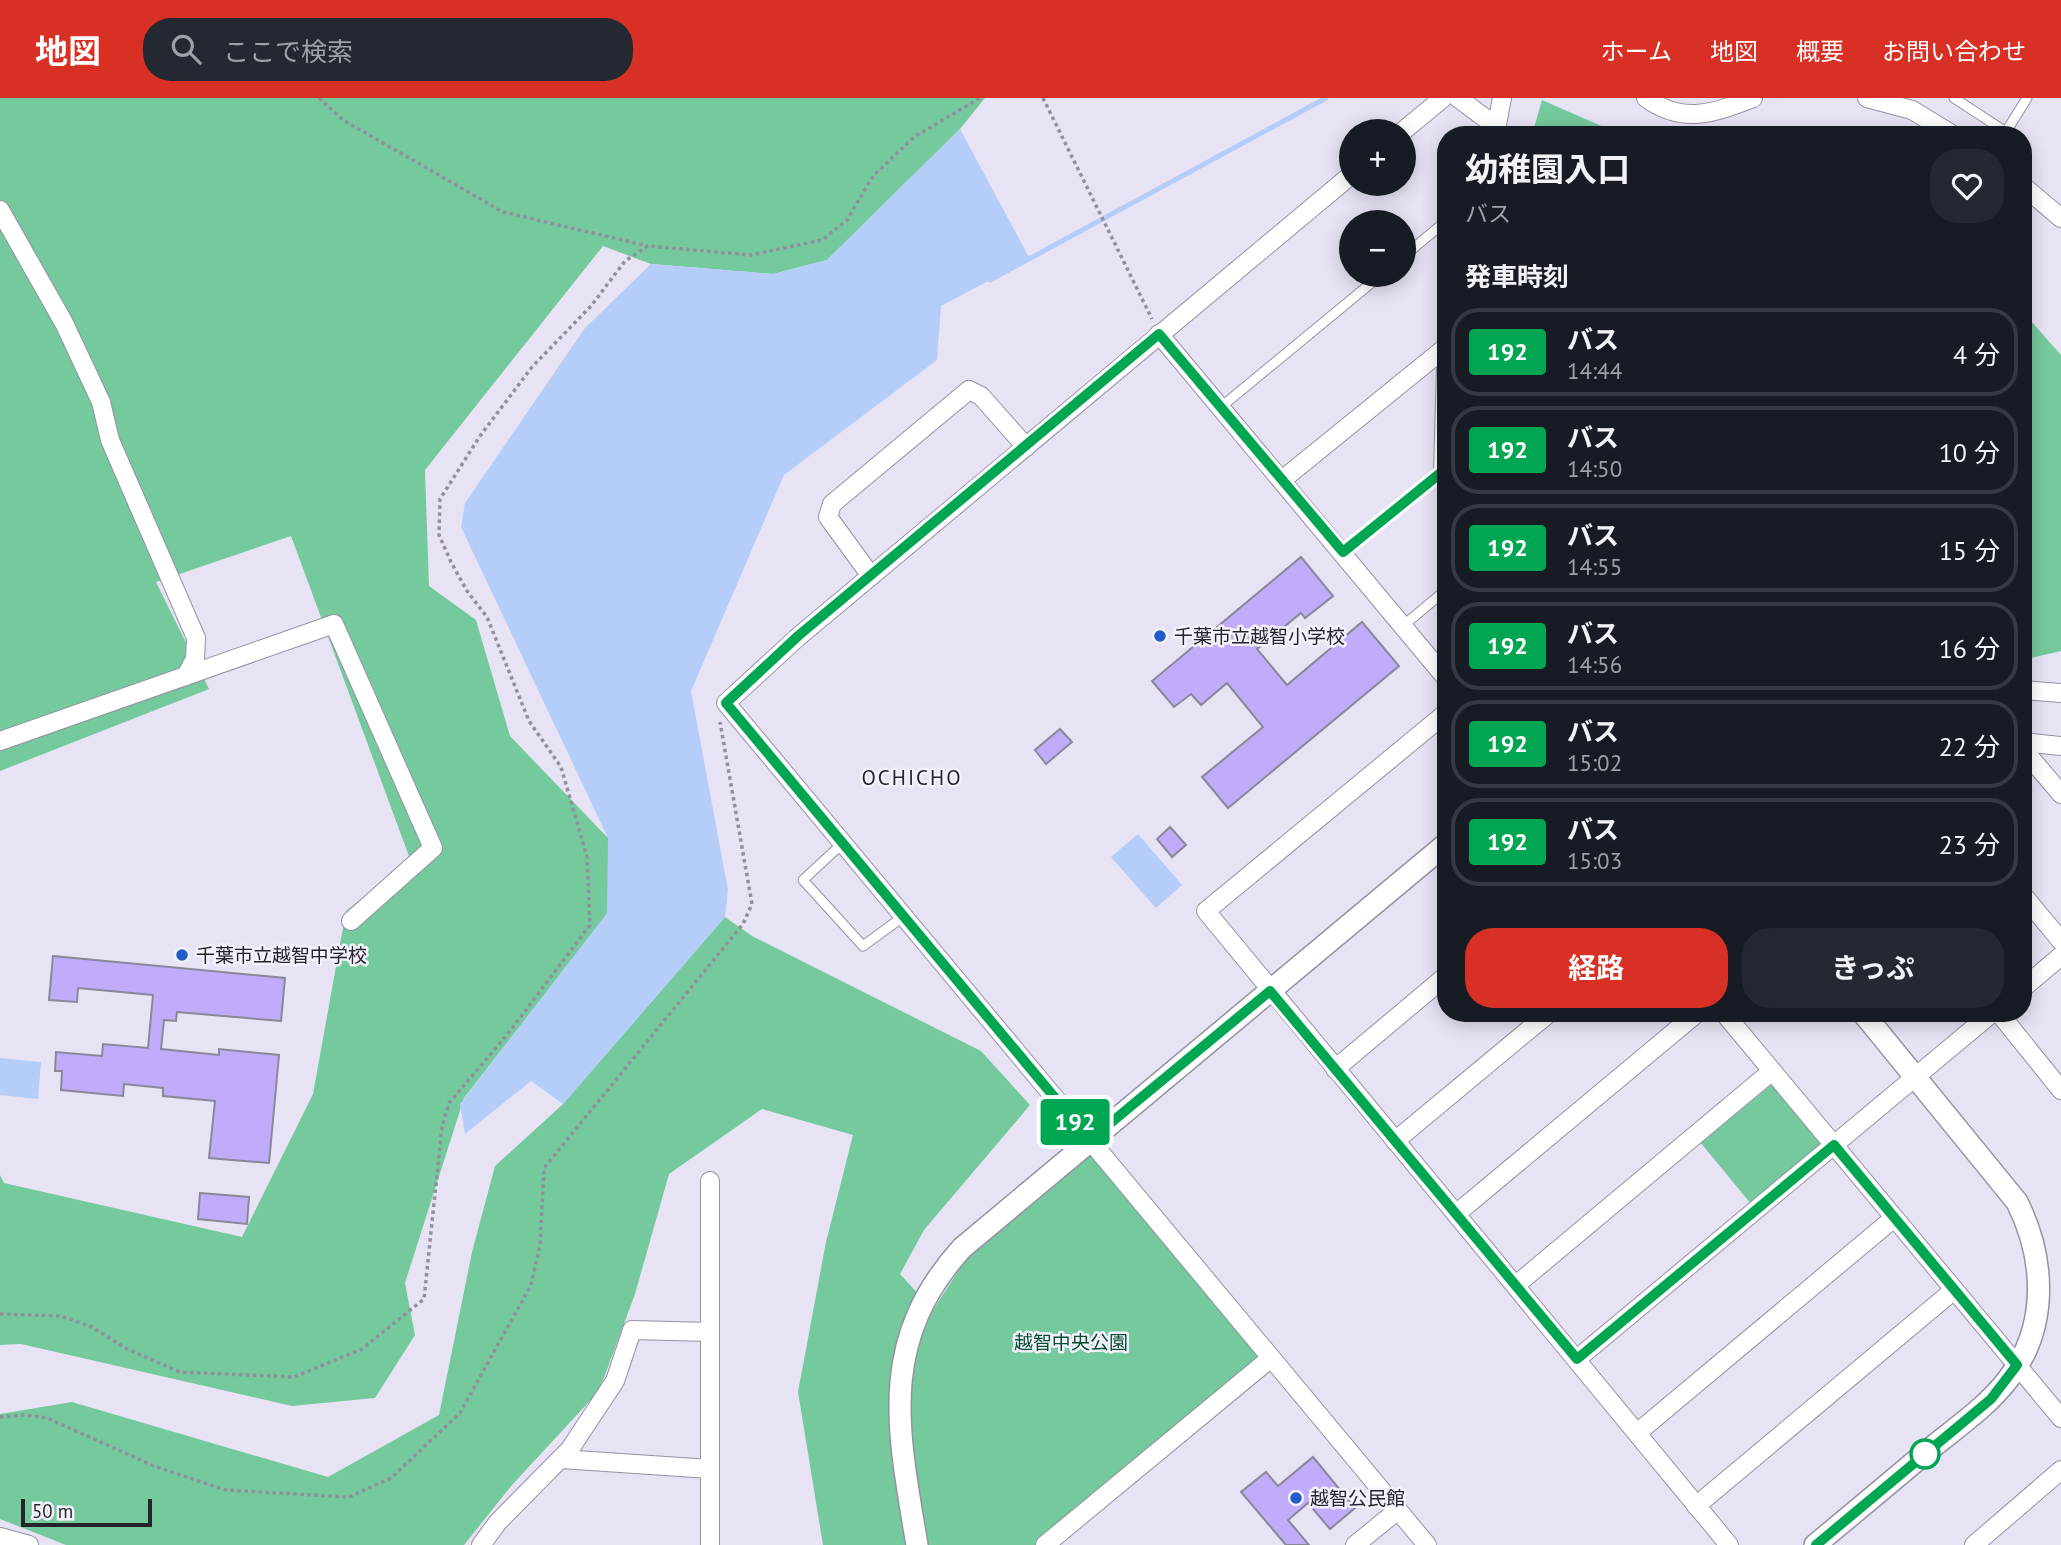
<!DOCTYPE html>
<html lang="ja">
<meta charset="utf-8">
<style>
body{margin:0;font-family:"PT Sans","Noto Sans JP",sans-serif;background:#242831;color:#f1f3f6;height:100vh;display:flex;flex-direction:column;font-size:26px;white-space:nowrap}
*{box-sizing:border-box;margin:0}
p{font-size:23px;color:#9ea1a6}
.icon{flex:none;width:38px;height:38px;fill:none;stroke:currentColor;stroke-width:2;stroke-linecap:round;stroke-linejoin:round}
.map{position:relative;flex:1;overflow:hidden}
.sheet{position:absolute;left:1437px;top:28px;width:595px;height:896px;display:flex;flex-direction:column;background:#171b24;border-radius:28px;box-shadow:0 4px 18px #0003}
.sheet>*{flex:none}
.badge{padding:0 14px;border-radius:5px;font-size:24px;line-height:46px}
.buttons{position:absolute;left:1339px;top:21px;display:grid;gap:14px}
.buttons a{display:grid;place-items:center;width:77px;height:77px;border-radius:50%;background:#171b24;box-shadow:0 4px 18px #0003;font-size:35px}
.scale{position:absolute;left:21px;bottom:18px;width:131px;box-sizing:border-box;padding-left:7px;border:4px solid #26242b;border-top:0;font-size:19px;line-height:24px;white-space:nowrap;color:#26242b;-webkit-text-stroke:5px #f4f1fc;paint-order:stroke}
.map>.badge{position:absolute;translate:-50% -50%;box-shadow:0 0 0 4px #fff}
h2{padding:0 28px;font-size:26px;line-height:63px}
.round{display:grid;place-items:center;flex:none;width:74px;height:74px;border-radius:28px;background:#242831}
.headline{display:flex;align-items:center;justify-content:space-between;height:119px;padding:0 28px}
h1{font-size:33px;font-weight:700;line-height:52px}
.button{display:flex;gap:14px;margin-top:auto;padding:14px 28px}
.button a{flex:1;height:80px;border-radius:28px;background:#d93025;color:#fff;font-size:28px;font-weight:700;line-height:80px;text-align:center}
.button a+a{background:#242831;color:#f1f3f6}
ul{padding:0;list-style:none}
li{display:flex;align-items:center;gap:21px;height:88px;margin:0 14px 10px;padding:0 14px;border:4px solid #363941;border-radius:28px}
li div{flex:1}
li b{display:block;font-size:26px}
li em{font-style:normal}
li .badge{min-width:77px;font-weight:700;text-align:center}
header{display:flex;align-items:center;gap:42px;box-sizing:border-box;height:98px;padding:0 35px;background:#d93025;color:#fff}
header strong{font-size:33px}
nav{display:flex;gap:38px;margin-inline-start:auto;font-size:24px}
.search{width:490px;height:63px;background:#242831;display:flex;align-items:center;gap:18px;box-sizing:border-box;padding:0 24px;border-radius:28px;color:#9ea1a6;font-size:26px}
.map>svg:first-child{display:block}
.green{fill:#74ca9c}
.water{fill:#b4cdf9}
.lines{fill:none;stroke-linecap:round;stroke-linejoin:round}
.stream{stroke:#b4cdf9;stroke-width:5}
.building{fill:#c1acfc;stroke:#8a8797;stroke-width:2}
.service-casing{stroke:#9591a2;stroke-width:11}
.minor-casing{stroke:#9591a2;stroke-width:20}
.tertiary-casing{stroke:#9591a2;stroke-width:24}
.path{stroke:#928f9c;stroke-width:3.5;stroke-dasharray:3.5 3.5;stroke-linecap:butt}
.service{stroke:#fff;stroke-width:9}
.minor{stroke:#fff;stroke-width:18}
.tertiary{stroke:#fff;stroke-width:21}
.line-casing{stroke:#fff;stroke-width:16}
.line{stroke:#00a651;stroke-width:10}
.poi-dot{fill:#235bc8;stroke:#f4f1fc;stroke-width:2.5}
.stop-dot{fill:#fff;stroke:#00a651;stroke-width:3.5}
.labels{text-anchor:middle;dominant-baseline:central;stroke-width:5;stroke-linejoin:round;paint-order:stroke}
.poi-label{font-size:19px;fill:#26242b;stroke:#f4f1fc;text-anchor:start}
.park-label{font-size:19px;fill:#004e30;stroke:#f4f1fc}
.neighbourhood-label{font-size:21px;letter-spacing:2px;fill:#26242b;stroke:#f4f1fc}
</style>
<header>
<strong>地図</strong>
<div class="search"><svg class="icon" aria-label="search" viewBox="0 0 24 24"><circle cx="10" cy="10" r="6"/><path d="M15 15l6 6"/></svg>ここで検索</div>
<nav><a>ホーム</a><a>地図</a><a>概要</a><a>お問い合わせ</a></nav>
</header>
<div class="map">
<svg width="2061" height="1447" viewBox="0 0 2061 1447">
<rect width="100%" height="100%" fill="#e7e3f5"/>
<g class="green">
<path d="M0,0H985L960,31L827,162L773,176L651,166L603,148L425,372L429,488L476,522L510,638L608,740V815L464,1000L405,1185L415,1237L375,1300L292,1308L21,1246L0,1247V1077L4,1085L242,1139L313,996L346,813L410,761L291,438L156,484L209,591L0,673Z"/>
<path d="M1542,2L1622,37H1532Z"/>
<path d="M2023,214L2061,257V553L2023,562Z"/>
<path d="M725,819L752,838L981,953L1030,1007L924,1132L900,1176L933,1212L971,1153L1091,1052L1262,1262L1035,1447H823L798,1294L826,1144L853,1037L762,1011L669,1076L635,1196L599,1293L512,1387L464,1447H66L0,1421V1316L72,1304L328,1379L439,1317L472,1154L495,1068L563,1006Z"/>
<path d="M1775,984L1827,1044L1751,1106L1700,1044Z"/>
</g>
<g class="water">
<path d="M960,31L1030,161L941,208L937,262L784,377L691,593L728,792L725,819L563,1006L531,983L465,1036L460,1006L607,815L608,740L461,429L465,405L585,230L651,166L773,176L827,162Z"/>
<path d="M1138,736L1182,787L1156,810L1111,759Z"/>
<path d="M0,960L41,964L38,1001L0,997Z"/>
</g>
<g class="lines">
<path class="stream" d="M987,178L990,182L1326,0"/>
</g>
<g class="building">
<path d="M1301,459L1333,498L1305,520L1301,515L1257,551L1287,587L1362,524L1399,568L1228,710L1202,679L1263,629L1227,585L1201,607L1191,596L1174,609L1152,583Z"/>
<path d="M1060,631L1072,644L1046,666L1035,652Z"/>
<path d="M1170,729L1186,747L1172,759L1157,741Z"/>
<path d="M53,858L285,880L281,923L177,914L176,923L164,922L161,951L219,957V951L279,957L269,1065L209,1060L215,1003L163,998V990L124,986L123,998L61,992L62,973H55L56,954L102,958L103,946L148,950L153,897L78,890L77,904L49,902Z"/>
<path d="M200,1095L249,1099L247,1126L198,1121Z"/>
<path d="M1313,1359L1355,1410L1330,1431L1308,1405L1288,1422L1309,1447H1286L1241,1394L1266,1374L1278,1388Z"/>
</g>
<g class="lines">
<defs>
<g id="service">
<path d="M1954,0L2006,34"/>
<path d="M2004,37L2027,0"/>
<path d="M1404,158L1446,123"/>
<path d="M1221,309L1381,177"/>
<path d="M1343,454L1443,373"/>
<path d="M1404,527L1446,492"/>
<path d="M843,745L803,782L863,848L904,818"/>
</g>
<g id="minor">
<path d="M1458,0L1497,29"/>
<path d="M1646,0C1683,27 1714,15 1753,0"/>
<path d="M1867,0L1912,12L1953,37"/>
<path d="M1403,33L1443,0"/>
<path d="M1495,37L1502,0"/>
<path d="M1351,77L798,539L726,605L1427,1447"/>
<path d="M2023,88L2061,120"/>
<path d="M0,112L64,225L101,304L110,342L196,540L195,561L186,578"/>
<path d="M1159,236L1446,580"/>
<path d="M1446,271L1443,373L1446,381"/>
<path d="M1282,382L1446,249"/>
<path d="M871,478L828,419L832,406L969,292L981,298L1026,349"/>
<path d="M2023,592L2061,595"/>
<path d="M1446,615L1206,813L1729,1447"/>
<path d="M0,643L334,526L433,750L351,823"/>
<path d="M2023,644L2061,648"/>
<path d="M2023,651L2061,696"/>
<path d="M2023,797L2061,843"/>
<path d="M2023,890L2061,858"/>
<path d="M1724,915L2061,1320"/>
<path d="M1999,915L2061,992"/>
<path d="M1335,971L1446,878"/>
<path d="M1395,1043L1549,915"/>
<path d="M710,1083V1447"/>
<path d="M1456,1116L1697,915"/>
<path d="M1516,1187L1772,973"/>
<path d="M1577,1261L1992,915"/>
<path d="M1637,1335L1894,1120"/>
<path d="M561,1361L710,1371"/>
<path d="M1696,1408L1954,1192"/>
<path d="M0,1439L29,1447"/>
<path d="M481,1447L498,1424L570,1351L615,1283L632,1232L710,1234"/>
<path d="M1045,1447L1271,1260"/>
<path d="M1355,1447L1398,1412"/>
<path d="M1974,1447L2061,1372"/>
</g>
<g id="tertiary">
<path d="M917,1447C898,1333 877,1244 962,1150L1446,746"/>
<path d="M1815,1447C1854,1415 1892,1383 1930,1351C1957,1329 1988,1308 2009,1280C2049,1228 2045,1160 2017,1104L1863,915"/>
</g>
</defs>
<use href="#service" class="service-casing"/>
<use href="#minor" class="minor-casing"/>
<use href="#tertiary" class="tertiary-casing"/>
<g class="path">
<path d="M319,0L343,22L503,114L648,148"/>
<path d="M1043,0L1152,221"/>
<path d="M0,1216L61,1218L92,1229L125,1250L180,1274L294,1279L362,1251L424,1201L442,1029L449,1005L507,937L590,827L587,759L561,669L529,623L487,519L467,493L451,464L439,437L440,401L480,338L532,269L591,208L625,163L648,148L751,157L822,142L847,122L873,78L914,39L980,0"/>
<path d="M0,1319L25,1317L47,1320L154,1368L225,1392L349,1399L391,1380L460,1315L531,1187L540,1147L544,1070L743,826L752,806L720,624"/>
</g>
<use href="#service" class="service"/>
<use href="#minor" class="minor"/>
<use href="#tertiary" class="tertiary"/>
</g>
<g class="lines">
<defs>
<path id="line" d="M1446,271L1443,373L1343,454L1159,236L798,538L726,605L1090,1042L1270,893L1577,1261L1834,1047L2017,1267L1991,1301L1816,1447"/>
</defs>
<use href="#line" class="line-casing"/>
<use href="#line" class="line"/>
</g>
<g class="poi-dot">
<circle cx="1160" cy="538" r="7"/>
<circle cx="182" cy="857" r="7"/>
<circle cx="1296" cy="1400" r="7"/>
</g>
<circle class="stop-dot" cx="1925" cy="1356" r="14"/>
<g class="labels">
<g class="poi-label">
<text x="1174" y="538">千葉市立越智小学校</text>
<text x="196" y="857">千葉市立越智中学校</text>
<text x="1310" y="1400">越智公民館</text>
</g>
<g class="park-label">
<text x="1071" y="1244">越智中央公園</text>
</g>
<g class="neighbourhood-label">
<text x="912" y="679">OCHICHO</text>
</g>
</g>
</svg>
<div class="buttons">
<a>+</a>
<a>−</a>
</div>
<div class="scale">50 m</div>
<b class="badge" style="left:1075px;top:1024px;background:#00a651;color:#fff">192</b>
<section class="sheet">
<div class="headline"><div><h1>幼稚園入口</h1><p>バス</p></div><a class="round"><svg class="icon" aria-label="heart" viewBox="0 0 24 24"><path d="M12 20l-8-8c-3-5 5-10 8-4 3-6 11-1 8 4z"/></svg></a></div>
<h2>発車時刻</h2>
<ul>
<li><span class="badge" style="background:#00a651;color:#fff">192</span><div><b>バス</b><p>14:44</p></div><em>4 分</em></li>
<li><span class="badge" style="background:#00a651;color:#fff">192</span><div><b>バス</b><p>14:50</p></div><em>10 分</em></li>
<li><span class="badge" style="background:#00a651;color:#fff">192</span><div><b>バス</b><p>14:55</p></div><em>15 分</em></li>
<li><span class="badge" style="background:#00a651;color:#fff">192</span><div><b>バス</b><p>14:56</p></div><em>16 分</em></li>
<li><span class="badge" style="background:#00a651;color:#fff">192</span><div><b>バス</b><p>15:02</p></div><em>22 分</em></li>
<li><span class="badge" style="background:#00a651;color:#fff">192</span><div><b>バス</b><p>15:03</p></div><em>23 分</em></li>
</ul>
<div class="button"><a>経路</a><a>きっぷ</a></div>
</section>
</div>
